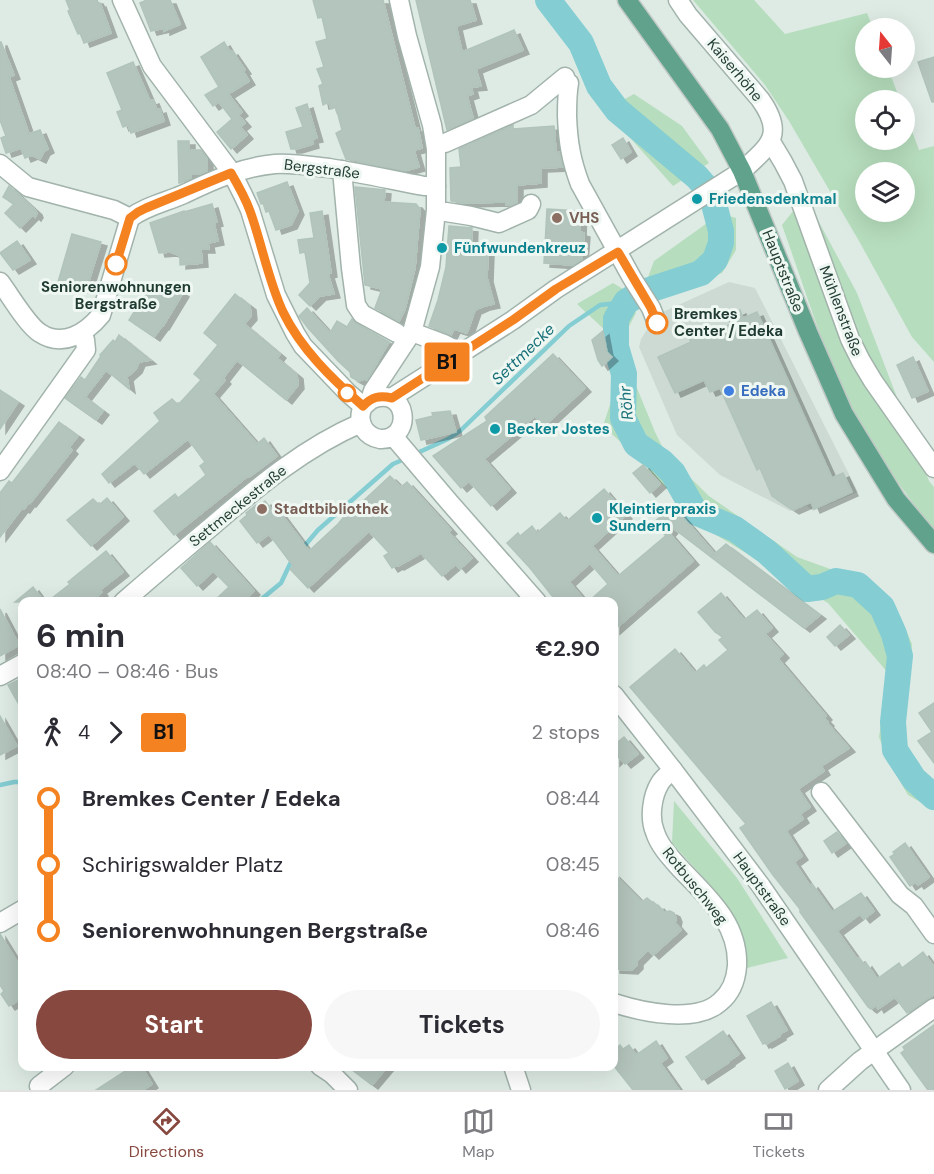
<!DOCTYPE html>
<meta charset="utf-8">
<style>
body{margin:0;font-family:"DM Sans",sans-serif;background:#f7f7f7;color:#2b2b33;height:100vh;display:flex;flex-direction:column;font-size:22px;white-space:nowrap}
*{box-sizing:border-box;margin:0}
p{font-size:20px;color:#7c7c81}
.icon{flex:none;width:33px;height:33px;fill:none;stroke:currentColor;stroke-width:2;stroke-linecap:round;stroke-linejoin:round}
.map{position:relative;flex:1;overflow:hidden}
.side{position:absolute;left:18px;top:597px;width:600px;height:474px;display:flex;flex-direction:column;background:#fff;border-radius:12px;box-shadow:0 6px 24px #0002}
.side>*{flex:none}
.badge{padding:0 12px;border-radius:4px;font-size:21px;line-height:39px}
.needle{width:39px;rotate:343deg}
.controls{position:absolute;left:855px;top:18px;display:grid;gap:12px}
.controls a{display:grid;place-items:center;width:60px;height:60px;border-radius:50%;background:#fff;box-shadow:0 6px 24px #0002;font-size:30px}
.map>.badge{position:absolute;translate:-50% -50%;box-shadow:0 0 0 3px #fff}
.legs{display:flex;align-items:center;gap:9px;height:66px;padding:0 18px;font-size:20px}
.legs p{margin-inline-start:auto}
.overview{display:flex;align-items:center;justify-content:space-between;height:102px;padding:0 18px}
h1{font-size:33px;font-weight:700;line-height:45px}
.button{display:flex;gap:12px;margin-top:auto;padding:12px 18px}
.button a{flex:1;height:69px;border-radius:36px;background:#87483f;color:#fff;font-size:24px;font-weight:700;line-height:69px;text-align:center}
.button a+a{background:#f7f7f7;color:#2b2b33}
ul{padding:0 18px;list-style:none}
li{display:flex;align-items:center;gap:21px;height:66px;font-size:22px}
li i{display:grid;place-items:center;width:9px;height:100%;margin:0 8px;background:currentColor}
li i::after{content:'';width:15px;height:15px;margin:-8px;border:4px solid;border-radius:50%;background:#fff}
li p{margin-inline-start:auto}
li:first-child i{background:linear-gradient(#0000 50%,currentColor 0)}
li:last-child i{background:linear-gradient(currentColor 50%,#0000 0)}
.tab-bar{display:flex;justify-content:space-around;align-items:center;height:84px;border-top:2px solid #e1e1e2;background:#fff;font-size:16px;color:#7c7c81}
.tab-bar a{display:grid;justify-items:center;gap:3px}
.tab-bar .current{color:#87483f}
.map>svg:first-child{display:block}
.built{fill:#ccdad3}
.green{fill:#b6ddbd;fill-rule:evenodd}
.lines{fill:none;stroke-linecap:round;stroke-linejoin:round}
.stream{stroke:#83cdd3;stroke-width:4.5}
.river{stroke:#83cdd3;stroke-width:26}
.building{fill:#b4c5bd;stroke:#b1c4bb;stroke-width:1.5;filter:url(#shadow)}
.minor-casing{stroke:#a1b3ab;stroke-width:21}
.major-casing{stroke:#c0c8c5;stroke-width:21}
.minor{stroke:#fff;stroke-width:18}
.major{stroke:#60a28c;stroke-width:18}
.line-1-casing{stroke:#fff;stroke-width:14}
.line-1{stroke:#f58220;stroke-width:9}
.culture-dot{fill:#0f9aa8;stroke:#eff7f2;stroke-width:2}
.education-dot{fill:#8d6e63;stroke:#eff7f2;stroke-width:2}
.stop-1-dot{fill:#fff;stroke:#f58220;stroke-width:3}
.shop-dot{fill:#3f7fe0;stroke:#eff7f2;stroke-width:2}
.labels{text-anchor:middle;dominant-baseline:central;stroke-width:6;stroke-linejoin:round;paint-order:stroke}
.street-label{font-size:15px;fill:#1f3b31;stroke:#eff7f2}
.culture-label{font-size:15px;font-weight:bold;fill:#0d838f;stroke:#eff7f2;text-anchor:start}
.education-label{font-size:15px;font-weight:bold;fill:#785e54;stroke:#eff7f2;text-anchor:start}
.stop-label{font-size:15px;font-weight:bold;fill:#1f3b31;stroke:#eff7f2}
.shop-label{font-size:15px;font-weight:bold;fill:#366cbe;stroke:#eff7f2;text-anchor:start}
.water-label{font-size:16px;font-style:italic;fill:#177079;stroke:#eff7f2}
</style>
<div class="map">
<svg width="934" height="1090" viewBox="0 0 934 1090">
<defs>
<filter id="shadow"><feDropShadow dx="6" dy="4" stdDeviation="0" flood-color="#0004"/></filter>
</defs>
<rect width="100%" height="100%" fill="#deebe4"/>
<path class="built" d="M729,282L755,288L858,492L813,511L807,506L790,511L720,475L677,435L639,347L641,339L656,315Z"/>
<g class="green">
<path d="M693,0H754L785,34L867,13L873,28H866V68H888L900,100H866V140H904L905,112L919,150L934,146V362L912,337L859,241L789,121L765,85ZM904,172V212H866V172Z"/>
<path d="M598,56L621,101L634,94L682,126L709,163L673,186L593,96L584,71Z"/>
<path d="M805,196L857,293L929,481L934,487V531C906,494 879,458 857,417C825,358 805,289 782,225Z"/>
<path d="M725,215L736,218V250L722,273L659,300L647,280L654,261L710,221Z"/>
<path d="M613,283L623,289L636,313L625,334L623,354L655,432L666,454L709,496L797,557L869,583L900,616L912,644L909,680L902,733L909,761L928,784L934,786V810L908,795L888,761L879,737L889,674L828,603L703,527L636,456L603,426L619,377L615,356L607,332L577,304Z"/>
<path d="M674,801L737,878L788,958L743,969L738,936L714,889L672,843Z"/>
</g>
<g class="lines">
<g class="stream">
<path d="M415,454L448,439L460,431L569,326L600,305L626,302"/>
<path d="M301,550L318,530L393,464L407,458"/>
<path d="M258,602L281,583L290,564L294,559"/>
<path d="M0,785L14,782H22"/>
</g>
<path class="river" d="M548,0L581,43L599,86L617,110L697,177L710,192L714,204L721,231V243L715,260L701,273L640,293L626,302L616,319V347L624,374L623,418L636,444L662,462L673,473L695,512L735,529L767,552L807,589L822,587L836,581L858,585L882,607L894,634L900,656L893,722L895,750L914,779L934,797"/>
</g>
<g class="building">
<path d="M66,0H97L99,4L100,3L111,33L84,43L80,33L78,34L68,11L70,10Z"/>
<path d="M147,0H170L180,24L164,31V28L151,31L140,3Z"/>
<path d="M313,0H383L415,128H418L422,148L414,150L419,167L404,171L358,162L356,159L354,161L346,159L336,133L342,130L336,107L331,109L329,102L323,105L319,86L323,84L317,69L324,67L316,42L327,39L322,17L318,18Z"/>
<path d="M416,0H470L476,20L456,26L462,52L514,30L523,50L476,69L481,86L471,87L473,94L467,96L473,118L447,130Z"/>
<path d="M0,42H1L14,75L9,77L29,134L40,130L48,149L44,151L40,159L32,155L25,158L21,148L6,153L1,138L6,136L0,120Z"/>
<path d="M224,42L230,52L232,51L245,70L243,71L249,81L228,94L242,112L238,115L245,123L240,127L247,135L231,149L217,132L232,119L219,102L213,106L205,95L219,87L201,57Z"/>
<path d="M934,57V102H932L918,62Z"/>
<path d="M133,62L150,101L153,100L157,110L160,109L164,121L131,133L128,125L123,127L117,112L122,110L107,73Z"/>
<path d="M307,104L317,138L312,139L313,144L296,149H291L286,132L303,127L296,108Z"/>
<path d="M513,125V129L554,126L556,152H559L563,167L541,168V183L517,185V203L512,205H506V202L461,203L451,201L450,168L461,167L459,149Z"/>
<path d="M623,138L631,152L621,159L612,145Z"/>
<path d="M178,141H189V150H201L207,158V171L200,174H191V178L180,183H179Z"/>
<path d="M287,182L298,211L291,225L276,230L269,211L266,212L263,203L261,204L257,193Z"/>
<path d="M9,186L36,211L37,214L35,217L33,215L20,228L5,213L14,204L3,197Z"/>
<path d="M355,187L385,190L384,202L416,204L420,209L415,268L405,309L399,321L375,308L382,289L365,285Z"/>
<path d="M212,204L217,222L214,223L218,241L208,243L209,249H201L202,263L180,265V256L171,252L159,253L150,223L184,211V212Z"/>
<path d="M547,209L581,211L580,232L584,233L582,259L573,265L544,263Z"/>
<path d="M322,211L331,273L328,274L334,294L320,296L310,306L299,295L310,283L305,252L300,253L298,240L314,238L310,213Z"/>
<path d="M449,226L472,228L471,251L488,252L487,278L494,304L484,306L475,310L467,333L454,329L451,335L429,326L438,300L446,267Z"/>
<path d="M72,234L101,242L86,290L58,282Z"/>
<path d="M17,241L30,260L13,270L0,253Z"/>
<path d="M152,284L165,293L170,284L183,293L163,326H162L154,337L129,320Z"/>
<path d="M235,294L250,306L251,316L244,324L280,354L277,358L297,375L298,385L286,400L237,360L223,378L225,380L213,394L257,444L264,438L277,456L249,477L248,476L174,535L154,511L175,494L178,498L206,475L200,466L205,462L188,439L144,474L135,463L109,483L102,474L160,421L154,413L172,399L178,405L201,380L194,374L218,345L204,333Z"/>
<path d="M307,308L330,333L337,321L347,327L352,319L357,324L389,342L367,380L365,379L358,381L351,377L350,372L338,361L308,328L299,316Z"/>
<path d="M740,310L743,318L757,312L832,478L843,473L852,492L814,509L811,502L793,510L772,496L760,468L757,470L720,388L710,392L704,380L675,393L658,357L691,342L687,334L698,330L701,337L731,324L727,316Z"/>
<path d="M603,331L607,352L612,357L602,366L598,360L592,340Z"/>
<path d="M119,335L150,360L139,362L136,369L127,377L129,389L106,370L85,397L103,411L96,420L65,398L81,377L85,380L101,356L100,355L113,340L115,342Z"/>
<path d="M553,354L585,388L544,426L535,416L484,459L510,489L491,506L469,481L461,488L433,456L487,421L485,417Z"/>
<path d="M913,357L928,391L912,398L897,365Z"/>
<path d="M0,390L18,402L0,429Z"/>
<path d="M450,411L456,432L421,440L416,420L433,416L432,413Z"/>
<path d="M59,422L78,436L69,447L72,450L30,503L29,502L24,509L22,508L0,537V493L9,481L12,483Z"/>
<path d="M643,465L660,484L650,493L633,473Z"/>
<path d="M390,476L401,487L407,482L451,530L448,532L472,558L460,569L456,564L442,576L421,553L398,566L397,565L392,568L384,556L389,553L369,531L308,588L290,569L293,566L269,534L257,543L240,521L247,515L246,513L256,505L258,507L265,501L272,510L276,507L309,551L338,524L343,518H345Z"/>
<path d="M604,489L626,515L592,546L618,576L669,533L693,561L614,630V602H588L608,584L590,563L569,582L586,602H557L530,568L507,543L518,533L520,536L532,526L537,533L560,513L567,521Z"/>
<path d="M107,498L123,517L91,546L67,520L93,499L99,505Z"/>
<path d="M673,506L714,553L711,557L673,528L666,536L654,522Z"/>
<path d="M210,542L254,591L242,602H213L229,587L213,571L197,586L181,568Z"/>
<path d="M726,544L820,615L804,628L711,557Z"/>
<path d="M106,551L123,572L100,590L102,592L91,602H47L70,584L68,582Z"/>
<path d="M33,587L44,602H15Z"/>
<path d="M721,593L744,620L757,610L772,628L765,634L783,654L778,659L826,716L824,718L828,722L827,723L849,748L821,766L824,771L798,789L810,807L800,814L803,819L786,831L802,856L794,862L810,886L812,884L832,912L861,893L874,911L864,919L860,914L837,931L857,959L859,958L864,965L866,963L877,979L899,963L902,968L923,952L934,967V994L907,1013L895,997L878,1009L876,1005L871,1009L868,1007L800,912V909L773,875L740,828L746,824L630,687L675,649L695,673L704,665L706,668L728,650L719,640L723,637L715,632L698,612Z"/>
<path d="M0,609L19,645L0,656Z"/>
<path d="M840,625L849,635L835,646L827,637Z"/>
<path d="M22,678V710L8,685Z"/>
<path d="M934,703V763L918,741L932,732L919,713Z"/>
<path d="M0,716L17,746L0,755Z"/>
<path d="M624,737L638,754L625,764L619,757L614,762V745Z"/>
<path d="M837,832L846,843L832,853L824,841Z"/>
<path d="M905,843L929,877L918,885L916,882L910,886L890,857L895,854L893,852Z"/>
<path d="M614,874L642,902L647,898L657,906L658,905L664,912L670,911L674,913L676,918L675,923L681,930L653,955L648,950L637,961V965L632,970L614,969Z"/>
<path d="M0,934L22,970V998L9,1006L1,994L4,991L0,985Z"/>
<path d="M771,1002L787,1030L780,1034V1036L766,1044L765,1043L763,1044L747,1016Z"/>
<path d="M934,1025V1090H928L901,1053L905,1050L903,1047Z"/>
<path d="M723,1031L739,1054L729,1061V1062L702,1080L686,1057Z"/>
<path d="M656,1041L667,1058L660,1063L679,1090H633L614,1066V1050L620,1045L623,1049L629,1045L636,1055Z"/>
<path d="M788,1063L798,1081L785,1089L775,1071Z"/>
<path d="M133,1066H141L152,1084L143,1090H96Z"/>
<path d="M347,1066H388L372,1085Z"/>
</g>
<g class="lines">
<defs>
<g id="minor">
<path d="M122,0L152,66L232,173L243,195L250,210L276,295L295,333L303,346L348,393L363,406"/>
<path d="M569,83C567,94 567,104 567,116C568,142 571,160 580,184L632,278L651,308L657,323"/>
<path d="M771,142L783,162L793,181L850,339L861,361L873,381L934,468"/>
<path d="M445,143L531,105L565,77"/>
<path d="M0,164L28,187L114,210L130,218"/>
<path d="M342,170L351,268L356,305L362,314L397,333"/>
<path d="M446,212L471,216L499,223L528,210L531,204"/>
<path d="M0,282C10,295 27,325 40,333C63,348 86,333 101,315L130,218C146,206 166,202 184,194C213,180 242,167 275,164C293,163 311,166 329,168C361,173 392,180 424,186H436"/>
<path d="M412,332L444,344L461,353"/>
<path d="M391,398L513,320L556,289L742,171C769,146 786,135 760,99L688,15L678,0"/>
<path d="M370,400C409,383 414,441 380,439C374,438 368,435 364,429C360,423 359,414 363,407C365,404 368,403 370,400C371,397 372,394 373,391L412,332L430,267L436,210V149L432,125L407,36L399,0"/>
<path d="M393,436L450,503L537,602"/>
<path d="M0,471L86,350L85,340L82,333"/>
<path d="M123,602C152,577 181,552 211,527C257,487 305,447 361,423"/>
<path d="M0,676L22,664"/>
<path d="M614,695L673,770L761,886L901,1090"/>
<path d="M821,792L900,895L914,906L934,934"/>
<path d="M0,923L22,910"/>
<path d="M614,1003C642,1012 696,1024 720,1002C731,993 736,980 737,966C739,922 705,895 678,866C669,856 659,845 655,832C649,818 652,796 660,783C663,778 668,774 673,770"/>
<path d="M320,1066L332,1074L348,1090"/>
<path d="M513,1066L521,1090"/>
<path d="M39,1086L65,1066"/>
<path d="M828,1090L860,1061L934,1008"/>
</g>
<path id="major" d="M627,0L720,129L742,171L808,332L844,414L896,499L934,544"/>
</defs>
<use href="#minor" class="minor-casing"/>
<use href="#major" class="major-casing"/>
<use href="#minor" class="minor"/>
<use href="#major" class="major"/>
</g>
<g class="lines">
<defs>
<path id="line-1" d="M116,264L130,218L138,212L146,208L231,173C238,185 245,197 250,211C262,244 268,280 283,312C301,349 332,379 363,406C372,397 379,395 392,398L513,320L556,289L618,252L651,308L657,323"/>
</defs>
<use href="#line-1" class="line-1-casing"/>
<use href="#line-1" class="line-1"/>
</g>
<g class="culture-dot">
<circle cx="697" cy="199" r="6"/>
<circle cx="442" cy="248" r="6"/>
<circle cx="495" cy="429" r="6"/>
<circle cx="597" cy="518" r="6"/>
</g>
<g class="education-dot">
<circle cx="557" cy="218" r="6"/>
<circle cx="262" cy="509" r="6"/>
</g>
<g class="stop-1-dot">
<circle cx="116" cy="264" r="10"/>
<circle cx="657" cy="323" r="10"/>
<circle cx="347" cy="393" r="8"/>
</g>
<circle class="shop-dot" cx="729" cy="391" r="6"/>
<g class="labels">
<g class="street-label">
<text transform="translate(735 70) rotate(50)">Kaiserhöhe</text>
<text transform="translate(322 169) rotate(7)">Bergstraße</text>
<text transform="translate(783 271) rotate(68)">Hauptstraße</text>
<text transform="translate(841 311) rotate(69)">Mühlenstraße</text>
<text transform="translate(238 506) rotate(-39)">Settmeckestraße</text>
<text transform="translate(695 886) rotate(51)">Rotbuschweg</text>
<text transform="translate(762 889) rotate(54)">Hauptstraße</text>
</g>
<g class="culture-label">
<text x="709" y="199">Friedensdenkmal</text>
<text x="454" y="248">Fünfwundenkreuz</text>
<text x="507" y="429">Becker Jostes</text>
<text x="609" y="509">Kleintierpraxis<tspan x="609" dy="17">Sundern</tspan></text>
</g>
<g class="education-label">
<text x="569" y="218">VHS</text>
<text x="274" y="509">Stadtbibliothek</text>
</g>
<g class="stop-label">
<text x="116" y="287">Seniorenwohnungen<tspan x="116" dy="17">Bergstraße</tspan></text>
<text x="674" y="314" text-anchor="start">Bremkes<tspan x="674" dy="17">Center / Edeka</tspan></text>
</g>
<g class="shop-label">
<text x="741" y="391">Edeka</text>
</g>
<g class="water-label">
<text transform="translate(523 354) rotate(-44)">Settmecke</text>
<text transform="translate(626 403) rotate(-95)">Röhr</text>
</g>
</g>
</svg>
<div class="controls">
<a><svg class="needle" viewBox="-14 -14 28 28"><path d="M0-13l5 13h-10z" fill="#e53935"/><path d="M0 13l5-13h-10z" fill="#7c7c81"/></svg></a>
<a><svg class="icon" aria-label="locate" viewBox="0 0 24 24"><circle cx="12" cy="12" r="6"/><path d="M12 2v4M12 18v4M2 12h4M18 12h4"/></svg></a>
<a><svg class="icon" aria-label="layers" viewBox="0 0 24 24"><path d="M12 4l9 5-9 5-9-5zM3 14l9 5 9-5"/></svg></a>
</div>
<b class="badge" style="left:447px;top:362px;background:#f58220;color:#111">B1</b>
<section class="side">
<div class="overview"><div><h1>6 min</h1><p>08:40 – 08:46 · Bus</p></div><b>€2.90</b></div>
<div class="legs"><svg class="icon" aria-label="walk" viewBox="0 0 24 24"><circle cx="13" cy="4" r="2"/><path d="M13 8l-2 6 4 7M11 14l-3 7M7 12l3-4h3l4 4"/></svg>4<svg class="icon" aria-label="forward" viewBox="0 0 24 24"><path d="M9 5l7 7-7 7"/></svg><b class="badge" style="background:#f58220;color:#111">B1</b><p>2 stops</p></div>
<ul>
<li><i style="color:#f58220"></i><b>Bremkes Center / Edeka</b><p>08:44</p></li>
<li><i style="color:#f58220"></i><span>Schirigswalder Platz</span><p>08:45</p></li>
<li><i style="color:#f58220"></i><b>Seniorenwohnungen Bergstraße</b><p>08:46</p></li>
</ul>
<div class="button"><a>Start</a><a>Tickets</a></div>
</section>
</div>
<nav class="tab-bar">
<a class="current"><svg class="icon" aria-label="directions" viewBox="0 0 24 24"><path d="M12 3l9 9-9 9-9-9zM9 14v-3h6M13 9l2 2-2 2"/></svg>Directions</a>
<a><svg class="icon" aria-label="map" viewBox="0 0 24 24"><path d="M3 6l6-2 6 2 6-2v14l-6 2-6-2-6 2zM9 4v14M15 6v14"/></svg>Map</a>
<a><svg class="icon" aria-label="tickets" viewBox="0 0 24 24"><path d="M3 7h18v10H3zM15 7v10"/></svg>Tickets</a>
</nav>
